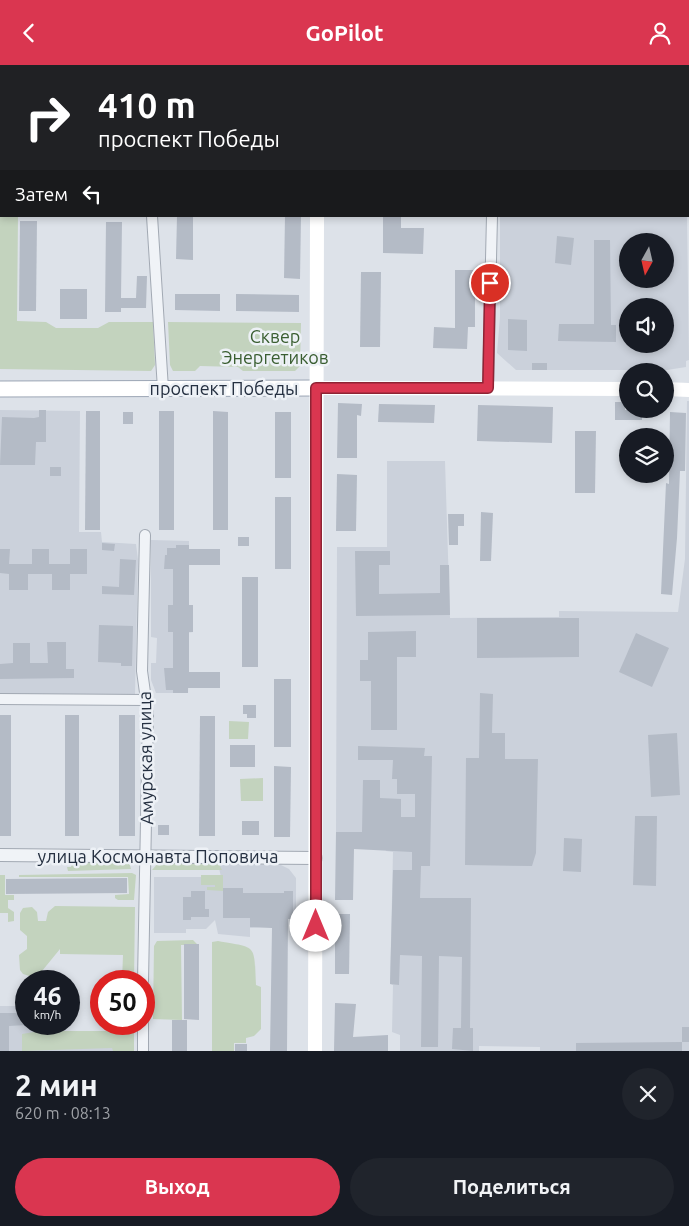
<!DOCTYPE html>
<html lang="ru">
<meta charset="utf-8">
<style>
:root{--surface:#171b24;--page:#20242c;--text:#f1f3f6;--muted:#9ea1a6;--accent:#da3650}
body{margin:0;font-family:Ubuntu,sans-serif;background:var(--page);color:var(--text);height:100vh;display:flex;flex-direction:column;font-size:19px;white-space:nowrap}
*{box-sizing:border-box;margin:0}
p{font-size:16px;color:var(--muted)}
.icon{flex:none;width:28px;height:28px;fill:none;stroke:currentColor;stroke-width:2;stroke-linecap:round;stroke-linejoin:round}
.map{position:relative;height:986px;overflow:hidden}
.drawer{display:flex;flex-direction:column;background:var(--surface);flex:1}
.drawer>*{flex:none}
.top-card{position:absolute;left:0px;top:0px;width:690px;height:152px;box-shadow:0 2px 8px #0003;background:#202124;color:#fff;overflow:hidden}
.needle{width:32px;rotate:188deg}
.buttons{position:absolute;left:619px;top:168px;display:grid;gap:10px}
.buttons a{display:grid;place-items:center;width:55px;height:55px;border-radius:50%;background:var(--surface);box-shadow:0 2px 8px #0003;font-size:25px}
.speed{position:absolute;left:15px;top:905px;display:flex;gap:10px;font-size:25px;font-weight:700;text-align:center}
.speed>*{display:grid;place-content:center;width:65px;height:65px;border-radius:50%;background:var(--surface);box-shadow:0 2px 8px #0003;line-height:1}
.speed small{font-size:12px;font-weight:400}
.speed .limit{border:8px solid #d22;background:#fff;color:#111}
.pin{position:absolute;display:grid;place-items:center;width:42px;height:42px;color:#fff;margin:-21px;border:2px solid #fff;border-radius:50%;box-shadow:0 1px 5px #0007}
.me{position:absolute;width:55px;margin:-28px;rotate:0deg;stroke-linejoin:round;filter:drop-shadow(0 0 4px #0008)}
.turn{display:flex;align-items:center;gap:18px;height:105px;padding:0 15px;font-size:22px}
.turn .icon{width:65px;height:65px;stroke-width:2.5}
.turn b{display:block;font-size:35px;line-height:42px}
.then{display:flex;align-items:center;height:48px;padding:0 15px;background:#0003;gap:10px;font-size:19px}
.round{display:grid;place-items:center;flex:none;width:52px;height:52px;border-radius:26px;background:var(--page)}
.headline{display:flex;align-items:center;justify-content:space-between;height:85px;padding:0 15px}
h1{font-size:30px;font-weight:700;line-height:38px}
.button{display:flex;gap:10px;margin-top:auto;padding:10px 15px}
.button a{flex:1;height:58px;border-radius:30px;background:var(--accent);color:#fff;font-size:20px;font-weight:700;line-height:58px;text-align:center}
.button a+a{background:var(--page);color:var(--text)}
header{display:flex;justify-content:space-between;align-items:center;height:65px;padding:0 15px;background:var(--accent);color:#fff;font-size:22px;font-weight:700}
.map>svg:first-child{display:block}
.built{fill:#cbd1db;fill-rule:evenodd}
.green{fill:#c3d3be}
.building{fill:#b4bbc6}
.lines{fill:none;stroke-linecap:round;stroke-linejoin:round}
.minor-casing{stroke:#a2a9b3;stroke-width:12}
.tertiary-casing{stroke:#a2a9b3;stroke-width:14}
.primary-casing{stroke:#9ca6b5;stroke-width:17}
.minor{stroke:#f0f3f7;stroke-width:10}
.tertiary{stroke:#f0f3f7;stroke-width:12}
.secondary{stroke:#fff;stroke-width:14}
.primary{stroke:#fff;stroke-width:15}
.route-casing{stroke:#8e2334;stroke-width:12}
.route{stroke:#da3650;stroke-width:9}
.labels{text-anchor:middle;stroke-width:5;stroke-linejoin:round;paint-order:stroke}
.park-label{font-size:18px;fill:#3a5e31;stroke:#edf1f6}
.street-label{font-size:18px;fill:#253041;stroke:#edf1f6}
</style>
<header><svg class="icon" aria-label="back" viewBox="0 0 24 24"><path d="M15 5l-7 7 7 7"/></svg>GoPilot<svg class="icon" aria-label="person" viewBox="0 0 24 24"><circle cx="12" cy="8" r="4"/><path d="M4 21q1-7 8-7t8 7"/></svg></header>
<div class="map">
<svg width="689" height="986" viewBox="0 0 689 986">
<rect width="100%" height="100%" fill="#dde2e9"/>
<g class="built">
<path d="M505,0H689V73V1Z"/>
<path d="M500,151H687L689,295L686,296V302L667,305H516L497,288L500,252ZM628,176H665V214H628ZM628,241H665V279H628Z"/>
<path d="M687,336H689V986H540V982L479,981V986H400V970L392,967L393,920L390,919L393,787L386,786V767H336L337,482H387V396H445L450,553L559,552V546L678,547L685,494Z"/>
<path d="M0,345L80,346L79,467H101L102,477L136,479L138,495L135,629H0Z"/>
<path d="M151,475L189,476V540L193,567L173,570V603L189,604L188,628H156L151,615V598H156L157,573L151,572Z"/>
<path d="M218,799L281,800L289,804L296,813V854H272L260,858V862L250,863V872L218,869L215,855L206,864H186V868H154V812H221Z"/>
<path d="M0,941H26V959H41V970L130,986H0Z"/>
</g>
<g class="green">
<path d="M0,18L1,151H18L17,256L46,257L56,263H98L109,257H153L155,300L151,306L0,304Z"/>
<path d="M168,257L301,258L300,301L295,306H243L238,302L200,301L195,306H173L170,300Z"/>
<path d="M229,656L249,657L248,674H229Z"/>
<path d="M263,713V736H241L240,714Z"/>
<path d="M72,797H129L131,804L68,806L67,802H71Z"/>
<path d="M159,797L161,800L166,797H218L222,805H152Z"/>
<path d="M132,808L136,810L134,835H118L115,833V830L129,829L128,812H19V810Z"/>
<path d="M0,810H5V830H14V835H8V843L14,847V856L8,857V848H0Z"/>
<path d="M201,810H223V826L207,825V822H215V820H201Z"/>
<path d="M55,841L135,842L134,916H122L123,890L60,889V884L42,906V916H36V913L23,909L20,905L19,890L27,884V871L20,865V848L23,843L32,842L37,847L38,856H46L48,847Z"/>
<path d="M193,875L198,880H181L182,955L153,954L154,881L157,876Z"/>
<path d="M218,876C258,883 254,879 256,920L261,922V964L254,971L246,973V978H234V986H212V877Z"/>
<path d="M123,959H134V986H113L112,983L22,986V969L40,966H122Z"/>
</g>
<g class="building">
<path d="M177,151H193V195L176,194Z"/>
<path d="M285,151H301L300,214L284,213Z"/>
<path d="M383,151H401V163H424L423,189L383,188Z"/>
<path d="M20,156H37L36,246H19Z"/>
<path d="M106,157H122L121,233H136L137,211H147L146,243H121V247H105Z"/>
<path d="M557,171L574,173L571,200L555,198Z"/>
<path d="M594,175H610L611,260H616V277L558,276L559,259H594Z"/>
<path d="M455,205H475V262H468L467,284L433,283L434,262L455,263Z"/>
<path d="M361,207H381L380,282H360Z"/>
<rect x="60" y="224" width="27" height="30"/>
<path d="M175,229H220V246L175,245Z"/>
<path d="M236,229L299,230V247L236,246Z"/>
<path d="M508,254L527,255V286L508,285Z"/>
<rect x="532" y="298" width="15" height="7"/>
<path d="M615,337H625V345H642V355H615Z"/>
<path d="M338,338L362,339L361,351L357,350V393H337Z"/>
<path d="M379,339L435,340L434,358L378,357Z"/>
<path d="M478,340L553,342L552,378L477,376Z"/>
<path d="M39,345H46V377H36L35,400H0L2,352L34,353L39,352Z"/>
<path d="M86,346H100V465H85Z"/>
<rect x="159" y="346" width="15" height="119"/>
<path d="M213,346L228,347V465H213Z"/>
<rect x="123" y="347" width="10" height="12"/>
<rect x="275" y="347" width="16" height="66"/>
<path d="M670,347L686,348L685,406H680L677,473L672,530L661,529L666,418L669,419Z"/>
<path d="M575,366H596L595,428H575Z"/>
<rect x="50" y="402" width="11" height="9"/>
<path d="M337,409L357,410L356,466H336Z"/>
<rect x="275" y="432" width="16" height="72"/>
<path d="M481,447L493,448L491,496H480Z"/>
<path d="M448,449H464V461H458V480H449Z"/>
<rect x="238" y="472" width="11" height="9"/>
<path d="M102,478L115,479L114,486L102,485Z"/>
<path d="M176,480H189V484H220V500H189V540H193V567H189V607H220V623H188V628H173V625H166L164,603H173V567H168V540H173V504H164L165,490H167V483H176Z"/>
<path d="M0,484H10L9,499H32V484H49V499H70V484H87V509H70V525H52V509H28V525H9V509L0,508Z"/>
<path d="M355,486H390V500H379V529L440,528V500H449L450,550L356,551Z"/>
<path d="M120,494L136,495L134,530L102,529V521L119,522Z"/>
<rect x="242" y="512" width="16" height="90"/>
<path d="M477,553H579V592L477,593Z"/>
<path d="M99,560L133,561L132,601H121V598L98,597Z"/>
<path d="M416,566V592H397V665H371V616H360V595H368V567Z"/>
<path d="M636,568L669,583L652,622L619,607Z"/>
<path d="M47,577H66V604H74V613L0,614V599L13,598V578H30V598H48Z"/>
<rect x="274" y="614" width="17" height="68"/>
<path d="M480,628L493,629L492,668H505V694H538L536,788L532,801L465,800L466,693H479Z"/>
<path d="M243,640H256V653H247V649H243Z"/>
<rect x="0" y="650" width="11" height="121"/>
<rect x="65" y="650" width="14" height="121"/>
<rect x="119" y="650" width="16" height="121"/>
<path d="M200,651H215V771H199Z"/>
<path d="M677,668L680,730L651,732L648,670Z"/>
<rect x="230" y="680" width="25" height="22"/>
<path d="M358,681L425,683L424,691H432L430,801H421L420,833H471L470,963H473V986L452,984L453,963H461L462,892L439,891L438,982H421L422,891L400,890L399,920L390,919L393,805H412V787L354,784L353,835H335L336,767H362L363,715H380V733L401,734V752H415V729H397V714H392L393,695H358Z"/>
<path d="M274,701L291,702L290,772H274Z"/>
<path d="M635,751H657L656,821L633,820Z"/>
<rect x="242" y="756" width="17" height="14"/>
<rect x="158" y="760" width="11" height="10"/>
<path d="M564,773L582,774L581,807L563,806Z"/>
<path d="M127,813V828L6,829V814Z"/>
<path d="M223,823H243V828H284V826H293V854H288L287,986H270L272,863L250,862V853H223Z"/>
<path d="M191,826H205V844H209V852H191V855H183V832H191Z"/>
<path d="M335,849H350L349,909H335Z"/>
<path d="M184,879H199V955L184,954Z"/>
<path d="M335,938L356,939L353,972L388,970V986H334Z"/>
<path d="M0,948H26V960L9,961V986H0Z"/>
<rect x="172" y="955" width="15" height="31"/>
<rect x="682" y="962" width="7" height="15"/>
<path d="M682,977V986H576V978Z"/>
<rect x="235" y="979" width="12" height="7"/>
</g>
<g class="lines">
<defs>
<g id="minor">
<path d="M150,0V1"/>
<path d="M492,1V0"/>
<path d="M152,151L163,324"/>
<path d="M488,323L492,151"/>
<path d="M0,634L146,635"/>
<path d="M143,916L148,649L142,606L145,470"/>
<path d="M143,986V959"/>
</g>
<path id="tertiary" d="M0,790L316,793"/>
<path id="primary" d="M0,324L316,323"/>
</defs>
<use href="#minor" class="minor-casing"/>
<use href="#tertiary" class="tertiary-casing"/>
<use href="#primary" class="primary-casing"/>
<use href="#minor" class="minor"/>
<use href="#tertiary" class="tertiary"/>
<g class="secondary">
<path d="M319,1V0"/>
<path d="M316,323L628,324"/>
<path d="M665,324L689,325"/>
<path d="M315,986L317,151"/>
</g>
<use href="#primary" class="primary"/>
</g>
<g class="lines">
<defs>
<path id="route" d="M316,861V323H488L490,218"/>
</defs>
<use href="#route" class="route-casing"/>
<use href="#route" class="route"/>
</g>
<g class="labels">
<g class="park-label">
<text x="275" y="278">Сквер<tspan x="275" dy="21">Энергетиков</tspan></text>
</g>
<g class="street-label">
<text x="224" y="330">проспект Победы</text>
<text transform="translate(146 693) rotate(-91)" y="6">Амурская улица</text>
<text x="158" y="798">улица Космонавта Поповича</text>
</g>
</g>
</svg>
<div class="buttons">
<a><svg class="needle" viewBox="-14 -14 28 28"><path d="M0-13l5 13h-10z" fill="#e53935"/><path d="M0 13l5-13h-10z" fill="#9ea1a6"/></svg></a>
<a><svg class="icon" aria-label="sound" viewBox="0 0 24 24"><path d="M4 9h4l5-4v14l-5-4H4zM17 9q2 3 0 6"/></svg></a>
<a><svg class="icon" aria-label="search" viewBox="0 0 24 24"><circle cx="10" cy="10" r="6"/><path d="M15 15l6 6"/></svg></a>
<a><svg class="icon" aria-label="layers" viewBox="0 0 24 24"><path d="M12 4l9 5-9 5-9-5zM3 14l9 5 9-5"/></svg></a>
</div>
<div class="speed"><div>46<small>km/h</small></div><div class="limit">50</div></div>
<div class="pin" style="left:490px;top:218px;background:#d93025"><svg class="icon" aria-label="arrive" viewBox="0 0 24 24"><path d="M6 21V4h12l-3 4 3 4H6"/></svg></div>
<svg class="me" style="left:316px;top:861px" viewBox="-20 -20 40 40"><circle r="19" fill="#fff"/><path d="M0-13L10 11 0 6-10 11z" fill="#da3650"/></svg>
<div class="top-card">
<div class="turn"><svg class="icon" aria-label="right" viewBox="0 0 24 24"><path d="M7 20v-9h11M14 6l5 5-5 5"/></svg><div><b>410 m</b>проспект Победы</div></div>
<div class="then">Затем<svg class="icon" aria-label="left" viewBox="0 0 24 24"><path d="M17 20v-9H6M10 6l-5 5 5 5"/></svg></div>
</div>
</div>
<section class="drawer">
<div class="headline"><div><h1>2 мин</h1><p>620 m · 08:13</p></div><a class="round"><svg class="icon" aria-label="close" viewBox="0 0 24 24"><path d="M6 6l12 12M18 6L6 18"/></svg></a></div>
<div class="button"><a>Выход</a><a>Поделиться</a></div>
</section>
